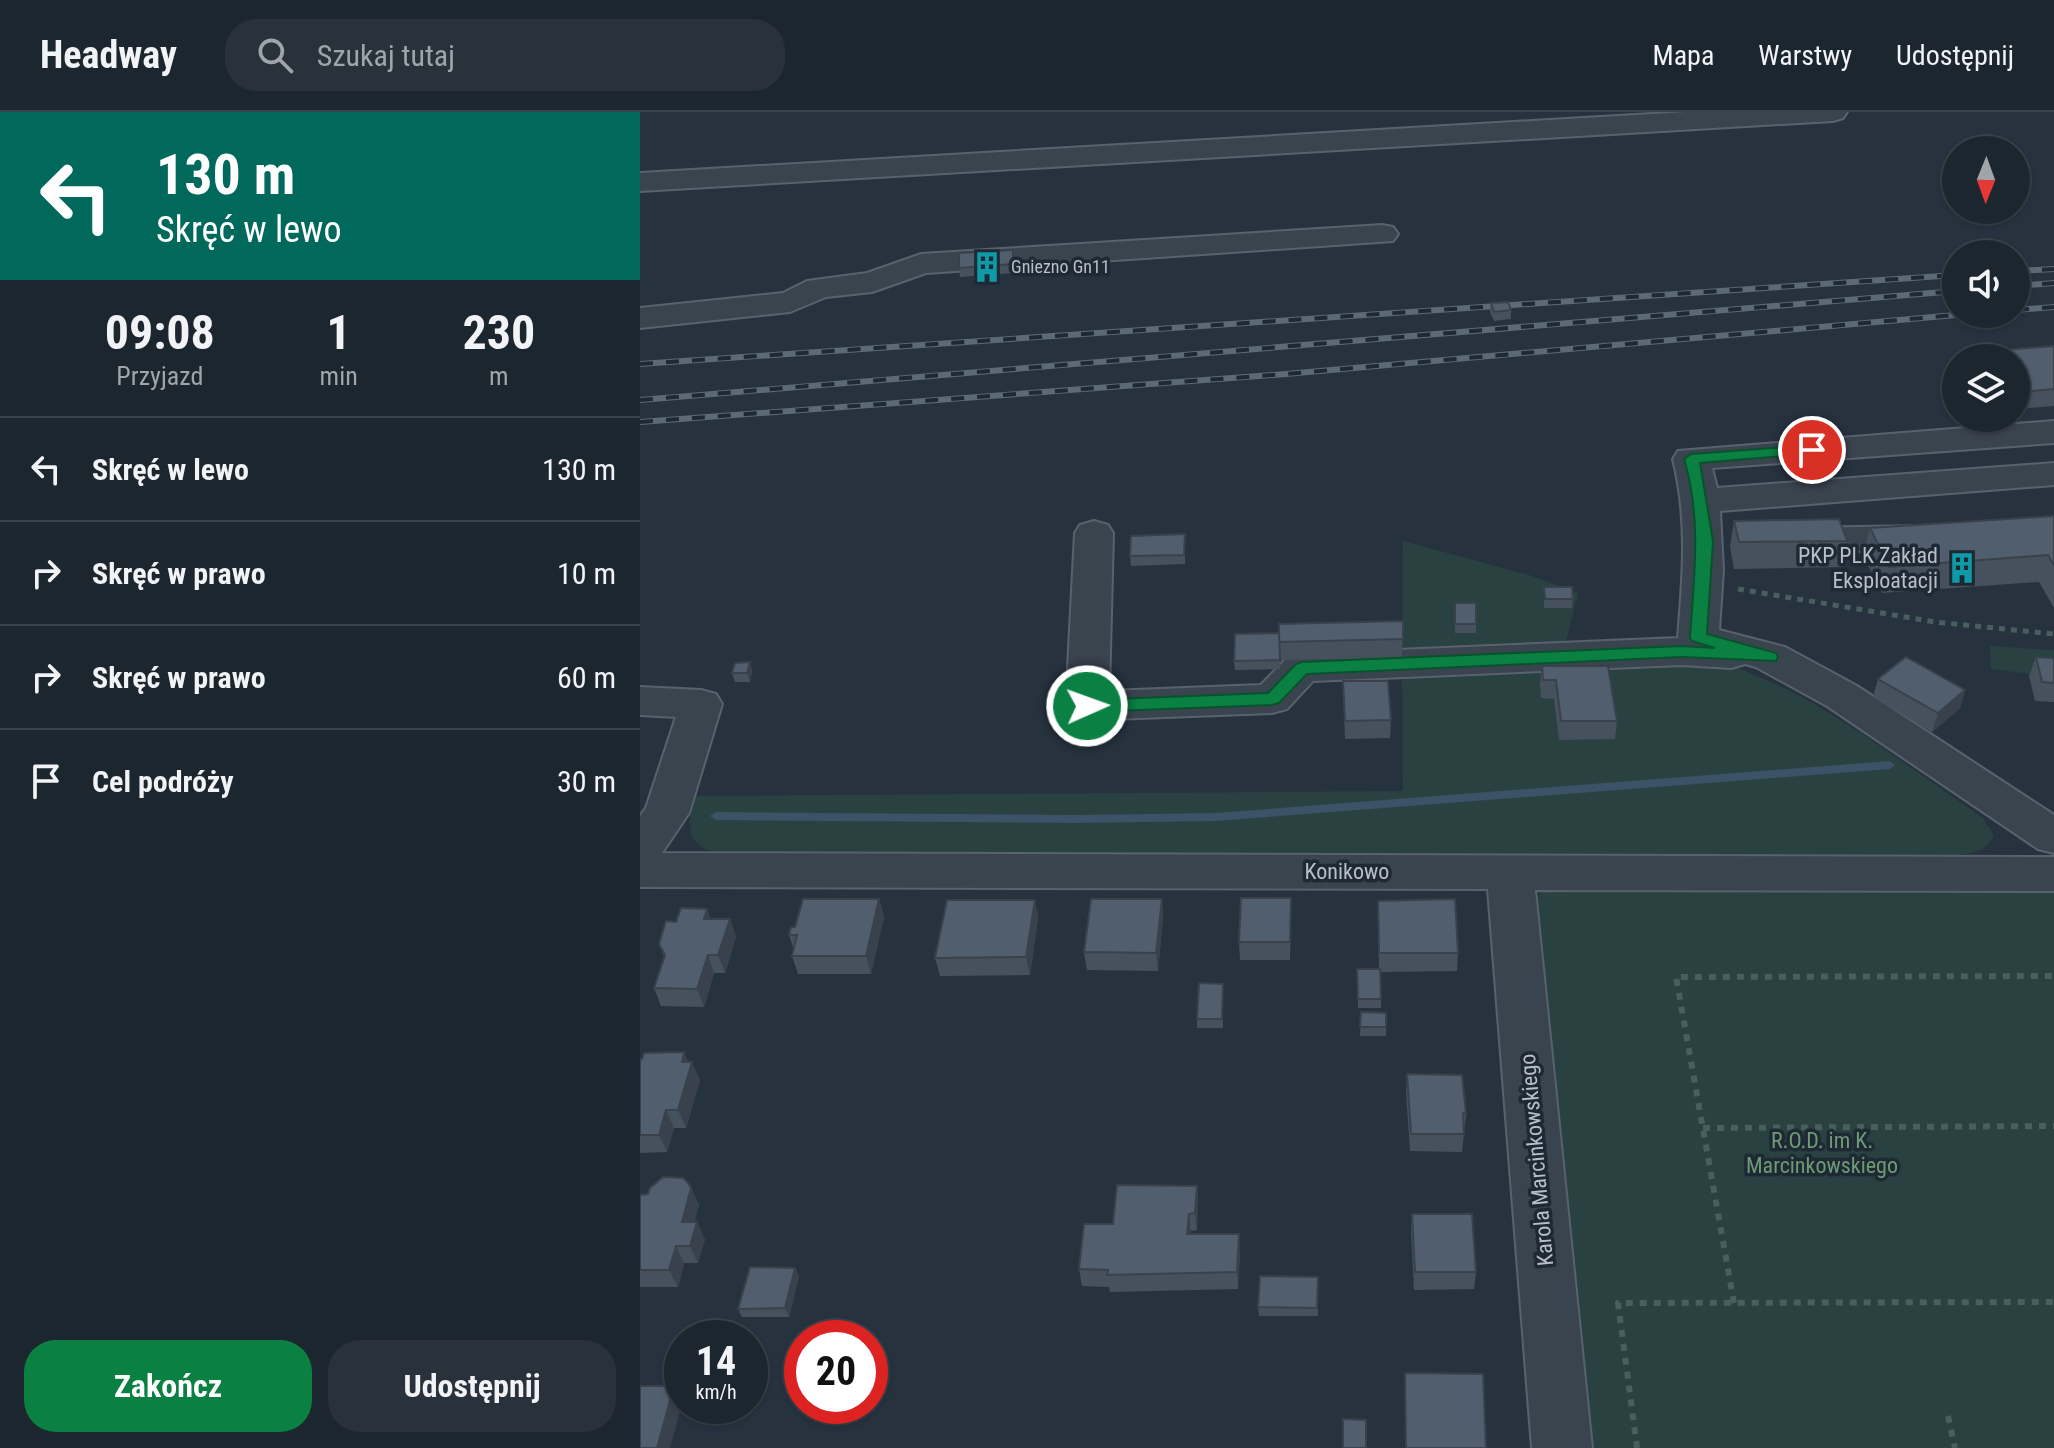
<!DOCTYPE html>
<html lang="pl">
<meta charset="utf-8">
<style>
:root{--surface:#1c262f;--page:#29323b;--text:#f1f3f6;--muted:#a0a5aa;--line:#3a434b;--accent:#0b8043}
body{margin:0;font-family:"Roboto Condensed",sans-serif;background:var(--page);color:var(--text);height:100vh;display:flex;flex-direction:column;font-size:30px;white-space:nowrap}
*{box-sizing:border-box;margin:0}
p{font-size:26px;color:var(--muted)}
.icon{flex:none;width:44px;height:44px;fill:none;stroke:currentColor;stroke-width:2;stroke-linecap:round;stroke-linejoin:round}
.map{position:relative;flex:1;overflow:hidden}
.sheet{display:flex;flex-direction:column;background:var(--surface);width:640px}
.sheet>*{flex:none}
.guide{background:#00695c;color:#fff;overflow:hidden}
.needle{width:52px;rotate:181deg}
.tools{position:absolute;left:1302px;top:24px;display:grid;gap:16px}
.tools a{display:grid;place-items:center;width:88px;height:88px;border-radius:50%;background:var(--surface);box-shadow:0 2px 6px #0004,0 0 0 2px var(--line);font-size:40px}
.speed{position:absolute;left:24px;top:1208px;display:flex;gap:16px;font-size:40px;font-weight:700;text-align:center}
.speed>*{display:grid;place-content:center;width:104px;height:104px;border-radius:50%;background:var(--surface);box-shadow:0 2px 6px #0004,0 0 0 2px var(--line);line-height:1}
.speed small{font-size:20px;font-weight:400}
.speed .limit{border:12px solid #d22;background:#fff;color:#111}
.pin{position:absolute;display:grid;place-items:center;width:68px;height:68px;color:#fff;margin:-34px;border:4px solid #fff;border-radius:50%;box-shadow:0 2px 8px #0007}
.me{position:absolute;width:88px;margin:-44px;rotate:88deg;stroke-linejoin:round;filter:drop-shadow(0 0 6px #0008)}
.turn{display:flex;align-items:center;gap:28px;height:168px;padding:0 24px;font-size:36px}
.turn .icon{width:104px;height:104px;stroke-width:2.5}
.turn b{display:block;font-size:56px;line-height:68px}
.eta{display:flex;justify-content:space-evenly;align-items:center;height:136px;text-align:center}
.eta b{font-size:48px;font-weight:700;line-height:56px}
.cta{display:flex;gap:16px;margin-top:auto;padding:16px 24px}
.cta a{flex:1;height:92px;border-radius:32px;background:var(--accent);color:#fff;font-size:32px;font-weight:700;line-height:92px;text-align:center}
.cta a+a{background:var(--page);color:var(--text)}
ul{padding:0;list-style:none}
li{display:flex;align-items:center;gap:24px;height:104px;padding:0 24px;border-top:2px solid var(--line)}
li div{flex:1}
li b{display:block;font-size:30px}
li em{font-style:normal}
header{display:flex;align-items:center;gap:48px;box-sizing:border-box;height:112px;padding:0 40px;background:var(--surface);border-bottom:2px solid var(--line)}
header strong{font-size:38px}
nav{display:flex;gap:44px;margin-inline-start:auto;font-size:28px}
.search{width:560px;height:72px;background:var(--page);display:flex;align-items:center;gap:20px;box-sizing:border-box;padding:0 28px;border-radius:32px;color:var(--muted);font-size:30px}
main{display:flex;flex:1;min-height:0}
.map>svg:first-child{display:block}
.green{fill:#294141}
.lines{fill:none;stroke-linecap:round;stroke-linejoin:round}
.stream{fill:#3c5267;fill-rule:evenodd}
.minor-casing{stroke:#58626d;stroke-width:4}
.path-far1{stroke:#485e5f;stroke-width:5;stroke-dasharray:6 6;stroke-linecap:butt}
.path{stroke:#485e5f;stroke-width:6;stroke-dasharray:7 7;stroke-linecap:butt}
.minor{fill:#3a444f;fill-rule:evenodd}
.rail-casing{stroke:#5c6976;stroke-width:6}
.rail{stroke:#1f2934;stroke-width:4;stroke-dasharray:13;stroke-linecap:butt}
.wall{fill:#46515e}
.shaded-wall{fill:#39424c}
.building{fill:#515e6d;stroke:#39424c;stroke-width:2}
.route{fill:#0b8043;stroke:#07532c;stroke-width:2}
.labels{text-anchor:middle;stroke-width:7;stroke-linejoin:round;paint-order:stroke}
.far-poi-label{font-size:18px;fill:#b6bfca;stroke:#1f2934;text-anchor:start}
.poi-label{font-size:22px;fill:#b6bfca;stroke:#1f2934;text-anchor:end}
.street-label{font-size:22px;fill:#b6bfca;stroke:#1f2934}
.park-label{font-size:22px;fill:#6e9a75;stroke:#1f2934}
</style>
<header>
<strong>Headway</strong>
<div class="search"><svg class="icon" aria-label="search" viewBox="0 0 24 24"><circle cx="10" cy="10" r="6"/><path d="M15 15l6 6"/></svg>Szukaj tutaj</div>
<nav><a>Mapa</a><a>Warstwy</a><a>Udostępnij</a></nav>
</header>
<main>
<section class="sheet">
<div class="guide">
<div class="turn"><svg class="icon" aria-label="left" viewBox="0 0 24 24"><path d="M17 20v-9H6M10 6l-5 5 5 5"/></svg><div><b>130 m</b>Skręć w lewo</div></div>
</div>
<div class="eta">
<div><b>09:08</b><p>Przyjazd</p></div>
<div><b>1</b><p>min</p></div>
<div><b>230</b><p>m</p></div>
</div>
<ul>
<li><svg class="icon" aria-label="left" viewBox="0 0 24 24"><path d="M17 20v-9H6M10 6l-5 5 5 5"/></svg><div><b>Skręć w lewo</b></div><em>130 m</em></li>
<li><svg class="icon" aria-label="right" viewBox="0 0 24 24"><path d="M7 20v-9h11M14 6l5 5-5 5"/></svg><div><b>Skręć w prawo</b></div><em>10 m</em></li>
<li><svg class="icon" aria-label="right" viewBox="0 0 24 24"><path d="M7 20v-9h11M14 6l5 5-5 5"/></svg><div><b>Skręć w prawo</b></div><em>60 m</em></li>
<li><svg class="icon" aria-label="arrive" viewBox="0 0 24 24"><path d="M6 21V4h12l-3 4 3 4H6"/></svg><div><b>Cel podróży</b></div><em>30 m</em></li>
</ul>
<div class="cta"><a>Zakończ</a><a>Udostępnij</a></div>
</section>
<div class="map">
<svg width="1414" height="1336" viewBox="0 0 1414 1336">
<rect width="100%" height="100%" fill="#26333f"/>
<g class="green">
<path d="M763,429L889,463L938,481L924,537L762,546Z"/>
<path d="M1350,534L1414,538V565L1351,557Z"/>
<path d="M1076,549C1174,578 1259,649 1343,706L1354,723C1345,742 1329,741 1310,744L94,747C51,735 45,730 53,684L763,679L762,558Z"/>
<path d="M1414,771V1336H939L892,793L901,780L918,775Z"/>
</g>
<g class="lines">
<path class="stream" d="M1250,649L1255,653L1250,657L576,709L436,711L76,708L70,704L76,700L436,703L576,701Z"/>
<defs>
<g id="minor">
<path d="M1046,0H1207L1203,6L1193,9L0,79V61Z"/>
<path d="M742,113L753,115L758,122L753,129L286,161L232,180L186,185L150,200L0,216V196L143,181L167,169L227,161L281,142Z"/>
<path d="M1414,309V331L1072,356L1077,376L1414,351V373L1080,399L1083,458L1079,518L1145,535L1217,574L1414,703V741L1398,737L1187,594L1116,555L1105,552L1091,556L1041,553L673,569L647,597L632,601L447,608L432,604L426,594L435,421L440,413L454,409L468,413L473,421L469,579L621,573L647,546L662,542L1038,526C1043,465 1048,407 1033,347L1038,339Z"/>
<path d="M1288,414L1302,418L1307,426L1302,434L1288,438L1148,440L1134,436L1129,428L1134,420L1148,416Z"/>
<path d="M0,575L61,578L76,582L82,592L49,701L22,741L1414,745V779L895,778L952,1336H892L848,777L0,775V704L6,696L36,605L0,603Z"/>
</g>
</defs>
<use href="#minor" class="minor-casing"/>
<path class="path-far1" d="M1098,477L1295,510L1414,522"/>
<g class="path">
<path d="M1063,1016L1414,1014"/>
<path d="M1094,1191L1036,865L1414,864"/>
<path d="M1308,1304L1315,1336"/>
<path d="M997,1336L978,1191L1414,1190"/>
</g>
<use href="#minor" class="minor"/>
<defs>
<g id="rail">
<path d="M1376,159L1414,157"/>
<path d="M1376,174L1414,171"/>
<path d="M1376,198L1414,195"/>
<path d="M0,252L1316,163"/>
<path d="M0,288L1316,179"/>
<path d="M0,310L646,262L1327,202"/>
</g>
</defs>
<use href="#rail" class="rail-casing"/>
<use href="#rail" class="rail"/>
</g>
<g class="wall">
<path d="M373,138L374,161L320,165L319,156Z"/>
<path d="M851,191L871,198V207L854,209L850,200Z"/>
<path d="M1414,234V294L1387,296L1376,280V246H1362L1364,238Z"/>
<path d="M1414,404V496L1399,470L1242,481L1223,443L1230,416Z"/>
<path d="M1094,409L1207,429L1201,455L1094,457L1090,435Z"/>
<path d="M545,422V452L491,454L490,444Z"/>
<path d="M904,475L933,487L932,496H904Z"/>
<path d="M815,491L836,512V521H815Z"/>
<path d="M763,509L762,546L640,548V540V557L595,558L594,549L639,521Z"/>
<path d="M1396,545L1414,546V590L1395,589L1389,564Z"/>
<path d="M110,550L112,559L110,570H95L92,561Z"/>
<path d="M902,554L977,609L975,627L919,628L914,587L901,586L900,572Z"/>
<path d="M1238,567L1325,578L1320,596L1292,620L1233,585Z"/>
<path d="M703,569L751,608L750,626L705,627Z"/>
<path d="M239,787L244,805L231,862H158L152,844L154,838L149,823Z"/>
<path d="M522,787L523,806L518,859L447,858L444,840Z"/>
<path d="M395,788L398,806L390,863L300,864L295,846Z"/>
<path d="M738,789L818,841L817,859L741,860V896H718L717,857H739Z"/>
<path d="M651,805L650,848H600L599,830Z"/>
<path d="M71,807H90L96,825L85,861H74L64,895L21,894L14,876L24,845L19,832L36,810Z"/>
<path d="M583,872V916H557V907Z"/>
<path d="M721,900L746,901V924H720Z"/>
<path d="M0,947L48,950L60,968L46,1016H34L27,1040L0,1041Z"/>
<path d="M767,962L826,1002L822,1040L770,1039L766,980Z"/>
<path d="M557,1074L558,1091L557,1118L551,1119V1122L600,1139L598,1177L470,1180L469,1175L442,1174L439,1157L473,1112Z"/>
<path d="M51,1076L59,1093L54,1110L65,1127L58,1151H44L38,1175H0V1083L8,1082Z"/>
<path d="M772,1102L836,1160L834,1177L774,1178L771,1120Z"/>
<path d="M155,1156L159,1164L149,1205H102L98,1197Z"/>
<path d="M678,1165V1204H619L618,1195Z"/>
<path d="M765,1261L846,1336H765Z"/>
</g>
<g class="shaded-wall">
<path d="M110,550L112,559L110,570L107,561Z"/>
<path d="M1325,578L1320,596L1292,620L1298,601Z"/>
<path d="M239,787L244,805L231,862L226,844Z"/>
<path d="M522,787L523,806L518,859L516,841Z"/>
<path d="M395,788L398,806L390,863L386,845Z"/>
<path d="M67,797L74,815L64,807Z"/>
<path d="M90,807L96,825L85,861L78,843Z"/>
<path d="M68,843L74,861L64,895L57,877Z"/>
<path d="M44,940L51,956L52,950L60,968L46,1016L38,998L42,950Z"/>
<path d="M26,998L34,1016L27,1040L19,1023Z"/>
<path d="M557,1074L558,1091L557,1118L555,1101Z"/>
<path d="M51,1076L59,1093L50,1128L42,1110Z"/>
<path d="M549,1102L551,1119L549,1140L547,1122Z"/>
<path d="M57,1110L65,1127L58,1151L50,1134Z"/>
<path d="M599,1122L600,1139L598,1177L597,1160Z"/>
<path d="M36,1134L44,1151L38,1175L29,1158Z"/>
<path d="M155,1156L159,1164L149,1205L145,1196Z"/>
<path d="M34,1274L42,1289V1292L30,1336H17Z"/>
</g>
<g class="building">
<path d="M373,138V152L319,156V141Z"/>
<path d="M868,190L871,198L854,200L851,191Z"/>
<path d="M1414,234V277L1392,279L1376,255V246H1370L1364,238Z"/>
<path d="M1414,404V454L1408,443L1249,455L1230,416Z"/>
<path d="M1199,407L1207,429L1099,430L1094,409Z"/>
<path d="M545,422L544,443L490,444L491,424Z"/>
<path d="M904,475H932L933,487H905Z"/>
<rect x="815" y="491" width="21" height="21"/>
<path d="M763,509V527L639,530V512Z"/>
<path d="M639,521L640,548L594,549L595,522Z"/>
<path d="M1266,545L1325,578L1298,601L1238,567Z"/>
<path d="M1396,545L1414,546V571L1402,570Z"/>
<path d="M110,550L107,561H92L95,551Z"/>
<path d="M902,554H968L977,609H921L916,568H903Z"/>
<path d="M703,569H748L751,608L705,609Z"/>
<path d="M601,786H651L650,830H599Z"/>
<path d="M163,787H239L226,844H152L157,823H149L151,815H155Z"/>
<path d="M451,787H522L516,841L444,840Z"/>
<path d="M815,787L818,841H739L738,789Z"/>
<path d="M307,788H395L386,845L295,846Z"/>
<path d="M41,796L67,797L64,807H90L78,843H68L57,877L14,876L25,843L19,832L26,809L36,810Z"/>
<path d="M717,857H740L741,887H718Z"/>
<path d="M559,871L583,872L582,907H557Z"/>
<path d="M721,900L746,901V915H720Z"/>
<path d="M44,940L42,950H52L38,998H26L19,1023H0V947H2L4,941Z"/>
<path d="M767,962L822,963L826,1002L823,1001L824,1022H771Z"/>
<path d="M23,1065L43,1066L48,1071L51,1076L42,1110H57L50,1134H36L29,1158H0V1083L8,1082L10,1076Z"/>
<path d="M477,1073L557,1074L555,1101L549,1102L547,1122H599L597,1160L467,1163L468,1158L439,1157L444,1112H473Z"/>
<path d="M772,1102H832L836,1160H775Z"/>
<path d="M110,1155L155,1156L145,1196L98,1197Z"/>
<path d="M620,1164L678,1165L677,1196L618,1195Z"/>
<path d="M765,1261L843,1262L846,1336H766Z"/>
<path d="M0,1274H34L17,1336H0Z"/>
<path d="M703,1307L726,1308V1336H703Z"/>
</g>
<path class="route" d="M1172,333L1177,335V341L1060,351L1073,429L1067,522L1136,541L1138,545L1136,549L1041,545L667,562L639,591L632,593L447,600L438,594L447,588L628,581L656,552L662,550L1041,534L1075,536L1052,529L1050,526C1054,465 1062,406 1044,347L1051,342Z"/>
<defs>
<symbol id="building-bare" viewBox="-9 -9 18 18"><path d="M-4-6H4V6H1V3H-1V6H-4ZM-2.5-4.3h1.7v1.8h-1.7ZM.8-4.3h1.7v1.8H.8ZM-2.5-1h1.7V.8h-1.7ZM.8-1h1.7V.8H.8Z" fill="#0f9aa8" stroke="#1f2934" stroke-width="2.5" paint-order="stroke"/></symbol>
</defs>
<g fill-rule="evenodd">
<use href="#building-bare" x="325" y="133" width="44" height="44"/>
<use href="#building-bare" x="1300" y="434" width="44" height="44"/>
</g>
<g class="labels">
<g class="far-poi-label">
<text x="371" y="161">Gniezno Gn11</text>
</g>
<g class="poi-label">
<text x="1298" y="451">PKP PLK Zakład<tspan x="1298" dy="25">Eksploatacji</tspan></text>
</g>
<g class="street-label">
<text x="707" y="767">Konikowo</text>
<text transform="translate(896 1048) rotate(-95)" y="8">Karola Marcinkowskiego</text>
</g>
<g class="park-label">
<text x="1182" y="1036">R.O.D. im K.<tspan x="1182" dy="25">Marcinkowskiego</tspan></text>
</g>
</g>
</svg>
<div class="tools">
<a><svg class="needle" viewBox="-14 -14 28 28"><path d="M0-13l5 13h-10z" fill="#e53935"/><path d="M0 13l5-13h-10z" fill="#a0a5aa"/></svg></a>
<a><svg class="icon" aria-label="sound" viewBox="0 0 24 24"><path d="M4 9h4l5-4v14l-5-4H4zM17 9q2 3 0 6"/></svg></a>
<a><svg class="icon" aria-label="layers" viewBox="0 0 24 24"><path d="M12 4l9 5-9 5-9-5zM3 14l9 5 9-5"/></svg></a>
</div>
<div class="speed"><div>14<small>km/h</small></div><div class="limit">20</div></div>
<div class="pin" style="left:1172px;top:338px;background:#d93025"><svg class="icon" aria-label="arrive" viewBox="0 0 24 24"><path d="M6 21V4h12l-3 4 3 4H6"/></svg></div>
<svg class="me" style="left:447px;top:594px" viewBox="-20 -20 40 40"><circle r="17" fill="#0b8043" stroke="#fff" stroke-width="3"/><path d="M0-11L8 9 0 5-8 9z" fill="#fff"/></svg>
</div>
</main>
